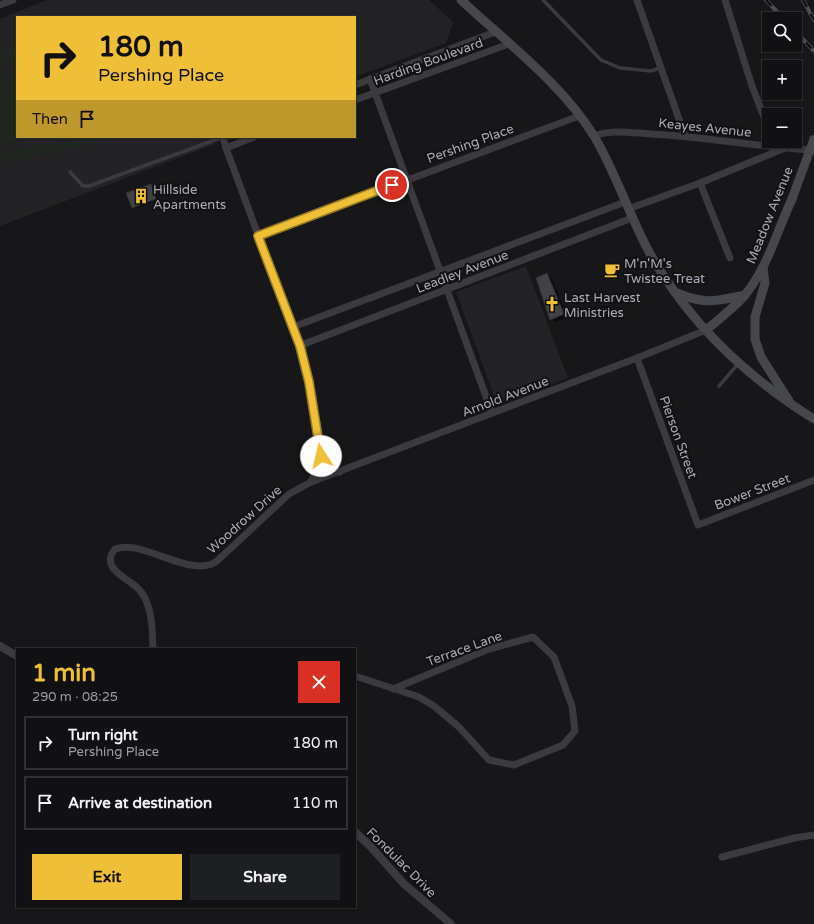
<!DOCTYPE html>
<meta charset="utf-8">
<style>
:root{--surface:#111113;--page:#1e1f21;--text:#f1f3f6;--muted:#9c9da0;--line:#303133;--accent:#efbf38}
body{margin:0;font-family:"Varela Round",sans-serif;background:var(--page);color:var(--text);height:100vh;display:flex;flex-direction:column;font-size:15px;white-space:nowrap}
*{box-sizing:border-box;margin:0}
p{font-size:13px;color:var(--muted)}
.icon{flex:none;width:22px;height:22px;fill:none;stroke:currentColor;stroke-width:2;stroke-linecap:round;stroke-linejoin:round}
.map{position:relative;flex:1;overflow:hidden}
.panel{position:absolute;left:16px;top:648px;width:340px;height:260px;display:flex;flex-direction:column;background:var(--surface);border-radius:0px;box-shadow:0 1px 3px #0004,0 0 0 1px var(--line)}
.panel>*{flex:none}
.hud{position:absolute;left:16px;top:16px;width:340px;height:122px;border-radius:0px;box-shadow:0 1px 3px #0004,0 0 0 1px var(--line);background:#efbf38;color:#111;overflow:hidden}
.buttons{position:absolute;left:762px;top:12px;display:grid;gap:8px}
.buttons a{display:grid;place-items:center;width:40px;height:40px;border-radius:0px;background:var(--surface);box-shadow:0 1px 3px #0004,0 0 0 1px var(--line);font-size:20px}
.pin{position:absolute;display:grid;place-items:center;width:34px;height:34px;color:#fff;margin:-17px;border:2px solid #fff;border-radius:50%;box-shadow:0 1px 4px #0007}
.me{position:absolute;width:44px;margin:-22px;rotate:350deg;stroke-linejoin:round;filter:drop-shadow(0 0 3px #0008)}
.turn{display:flex;align-items:center;gap:14px;height:84px;padding:0 16px;font-size:18px}
.turn .icon{width:52px;height:52px;stroke-width:2.5}
.turn b{display:block;font-size:28px;line-height:34px}
.then{display:flex;align-items:center;height:38px;padding:0 16px;background:#0003;gap:8px;font-size:15px}
.round{display:grid;place-items:center;flex:none;width:42px;height:42px;border-radius:0px;background:var(--page)}
.summary{display:flex;align-items:center;justify-content:space-between;height:68px;padding:0 16px}
h1{font-size:24px;font-weight:700;line-height:30px;color:var(--accent)}
.primary-button{display:flex;gap:8px;margin-top:auto;padding:8px 16px}
.primary-button a{flex:1;height:46px;border-radius:0px;background:var(--accent);color:#111;font-size:16px;font-weight:700;line-height:46px;text-align:center}
.primary-button a+a{background:var(--page);color:var(--text)}
ul{padding:0;list-style:none}
li{display:flex;align-items:center;gap:12px;height:54px;margin:0 8px 6px;padding:0 8px;border:2px solid var(--line);border-radius:0px}
li div{flex:1}
li b{display:block;font-size:15px}
li em{font-style:normal}
.map>svg:first-child{display:block}
.built{fill:#232326}
.green{fill:#1f2720}
.shadow{fill:#0007}
.building{fill:#414146;stroke:#313135}
.lines{fill:none;stroke-linecap:round;stroke-linejoin:round}
.service{stroke:#3a3a3f;stroke-width:3.5}
.minor{stroke:#3a3a3f;stroke-width:7}
.tertiary{stroke:#3a3a3f;stroke-width:8}
.secondary{stroke:#46474d;stroke-width:9}
.rail-casing{stroke:#4b4c52;stroke-width:4}
.rail{stroke:#121214;stroke-width:2.5;stroke-dasharray:8;stroke-linecap:butt}
.secondary-bridge{stroke:#46474d;stroke-width:9}
.route-casing{stroke:#9b7c24;stroke-width:10}
.route{stroke:#efbf38;stroke-width:7}
.labels{text-anchor:middle;stroke-width:4;stroke-linejoin:round;paint-order:stroke}
.street-label{font-size:13px;fill:#a9acb8;stroke:#121214}
.poi-label{font-size:13px;fill:#a9acb8;stroke:#121214;text-anchor:start}
</style>
<div class="map">
<svg width="814" height="924" viewBox="0 0 814 924">
<rect width="100%" height="100%" fill="#171719"/>
<g class="built">
<path d="M47,0H429L453,22L446,43L355,77V17H17V137H211L215,144L0,226V19Z"/>
<path d="M526,266L568,378L497,404L456,292Z"/>
</g>
<g class="green">
<path d="M17,45V57L0,67V55Z"/>
<path d="M17,73V137H23L0,146V80Z"/>
<path d="M87,137H104L94,143L0,163V154Z"/>
</g>
<g class="shadow">
<path d="M150,185L153,187L158,200L135,209L133,207Z"/>
<path d="M547,275L551,277L568,317L555,322L551,319Z"/>
</g>
<g class="building">
<path d="M151,184L156,199L132,208L126,193Z"/>
<path d="M547,273L564,314L550,320L536,278Z"/>
</g>
<g class="lines">
<g class="service">
<path d="M543,0L601,60L620,68L651,71L660,68"/>
<path d="M70,172L83,186H89L223,137"/>
<path d="M719,386L738,364"/>
</g>
<g class="minor">
<path d="M637,0L685,136"/>
<path d="M725,0L752,86L769,130"/>
<path d="M0,5L13,0"/>
<path d="M370,79L492,413"/>
<path d="M355,85L495,32"/>
<path d="M355,100L509,44"/>
<path d="M594,136C612,129 632,133 651,134C706,137 759,147 814,150"/>
<path d="M223,137L226,148L299,346L309,382L321,456L311,482"/>
<path d="M226,148L254,137"/>
<path d="M700,183L730,258"/>
<path d="M628,209L700,183L785,148"/>
<path d="M258,236L579,116"/>
<path d="M293,327L625,202"/>
<path d="M299,346L632,218"/>
<path d="M637,358L698,525L814,480"/>
<path d="M321,456L340,472"/>
<path d="M153,649C152,633 153,616 146,600C143,593 136,586 130,582C119,574 102,565 115,549C141,538 192,580 217,561L289,494L311,482L637,358L706,330"/>
<path d="M355,676L419,697L434,706L459,727L489,760L514,765L563,745L575,731L572,706L554,657L533,637L489,649L393,689"/>
<path d="M722,857L794,838L814,835"/>
</g>
<g class="tertiary">
<path d="M0,646L17,656"/>
<path d="M355,832L371,847L404,884L451,924"/>
</g>
<g class="secondary">
<path d="M461,0C505,41 563,85 594,136C615,171 628,212 647,248C686,320 745,376 814,419"/>
<path d="M763,267L765,283L755,317V339L761,357L789,401"/>
<path d="M677,293C705,305 716,301 745,295"/>
<path d="M706,330C719,319 734,308 745,295C768,267 777,231 792,199"/>
</g>
<defs>
<g id="rail">
<path d="M766,0L784,19"/>
<path d="M803,0L814,20"/>
<path d="M795,31L814,51"/>
</g>
</defs>
<use href="#rail" class="rail-casing"/>
<use href="#rail" class="rail"/>
<path class="secondary-bridge" d="M792,199L814,139"/>
</g>
<g class="lines">
<defs>
<path id="route" d="M321,456L309,382L300,346L258,236L392,185"/>
</defs>
<use href="#route" class="route-casing"/>
<use href="#route" class="route"/>
</g>
<defs>
<symbol id="building-bare" viewBox="-9 -9 18 18"><path d="M-4-6H4V6H1V3H-1V6H-4ZM-2.5-4.3h1.7v1.8h-1.7ZM.8-4.3h1.7v1.8H.8ZM-2.5-1h1.7V.8h-1.7ZM.8-1h1.7V.8H.8Z" fill="#efbf38" stroke="#121214" stroke-width="2.5" paint-order="stroke"/></symbol>
<symbol id="cafe-bare" viewBox="-9 -9 18 18"><path d="M-5.5-4.5H6V0H3Q3 3.5 0 3.5H-2.5Q-5.5 3.5-5.5 0ZM3-3.2v2h1.7v-2ZM-6 4.5H4V6H-6Z" fill="#efbf38" stroke="#121214" stroke-width="2.5" paint-order="stroke"/></symbol>
<symbol id="church-bare" viewBox="-9 -9 18 18"><path d="M-1.2-6h2.4v3.5h3.3v2.4h-3.3V6h-2.4V-.1h-3.3v-2.4h3.3Z" fill="#efbf38" stroke="#121214" stroke-width="2.5" paint-order="stroke"/></symbol>
</defs>
<g fill-rule="evenodd">
<use href="#building-bare" x="130" y="185" width="22" height="22"/>
<use href="#cafe-bare" x="601" y="259" width="22" height="22"/>
<use href="#church-bare" x="541" y="293" width="22" height="22"/>
</g>
<g class="labels">
<g class="street-label">
<text transform="translate(428 61) rotate(-20)" y="5">Harding Boulevard</text>
<text transform="translate(705 127) rotate(6)" y="5">Keayes Avenue</text>
<text transform="translate(470 143) rotate(-20)" y="5">Pershing Place</text>
<text transform="translate(769 215) rotate(-68)" y="5">Meadow Avenue</text>
<text transform="translate(462 271) rotate(-21)" y="5">Leadley Avenue</text>
<text transform="translate(505 396) rotate(-21)" y="5">Arnold Avenue</text>
<text transform="translate(679 437) rotate(70)" y="5">Pierson Street</text>
<text transform="translate(752 491) rotate(-21)" y="5">Bower Street</text>
<text transform="translate(244 519) rotate(-42)" y="5">Woodrow Drive</text>
<text transform="translate(464 648) rotate(-20)" y="5">Terrace Lane</text>
<text transform="translate(402 862) rotate(45)" y="5">Fondulac Drive</text>
</g>
<g class="poi-label">
<text x="153" y="194">Hillside<tspan x="153" dy="15">Apartments</tspan></text>
<text x="624" y="268">M'n'M's<tspan x="624" dy="15">Twistee Treat</tspan></text>
<text x="564" y="302">Last Harvest<tspan x="564" dy="15">Ministries</tspan></text>
</g>
</g>
</svg>
<div class="buttons">
<a><svg class="icon" aria-label="search" viewBox="0 0 24 24"><circle cx="10" cy="10" r="6"/><path d="M15 15l6 6"/></svg></a>
<a>+</a>
<a>−</a>
</div>
<div class="pin" style="left:392px;top:185px;background:#d93025"><svg class="icon" aria-label="arrive" viewBox="0 0 24 24"><path d="M6 21V4h12l-3 4 3 4H6"/></svg></div>
<svg class="me" style="left:321px;top:456px" viewBox="-20 -20 40 40"><circle r="19" fill="#fff"/><path d="M0-13L10 11 0 6-10 11z" fill="#efbf38"/></svg>
<div class="hud">
<div class="turn"><svg class="icon" aria-label="right" viewBox="0 0 24 24"><path d="M7 20v-9h11M14 6l5 5-5 5"/></svg><div><b>180 m</b>Pershing Place</div></div>
<div class="then">Then<svg class="icon" aria-label="arrive" viewBox="0 0 24 24"><path d="M6 21V4h12l-3 4 3 4H6"/></svg></div>
</div>
<section class="panel">
<div class="summary"><div><h1>1 min</h1><p>290 m · 08:25</p></div><a class="round" style="background:#d93025;color:#fff"><svg class="icon" aria-label="close" viewBox="0 0 24 24"><path d="M6 6l12 12M18 6L6 18"/></svg></a></div>
<ul>
<li><svg class="icon" aria-label="right" viewBox="0 0 24 24"><path d="M7 20v-9h11M14 6l5 5-5 5"/></svg><div><b>Turn right</b><p>Pershing Place</p></div><em>180 m</em></li>
<li><svg class="icon" aria-label="arrive" viewBox="0 0 24 24"><path d="M6 21V4h12l-3 4 3 4H6"/></svg><div><b>Arrive at destination</b></div><em>110 m</em></li>
</ul>
<div class="primary-button"><a>Exit</a><a>Share</a></div>
</section>
</div>
